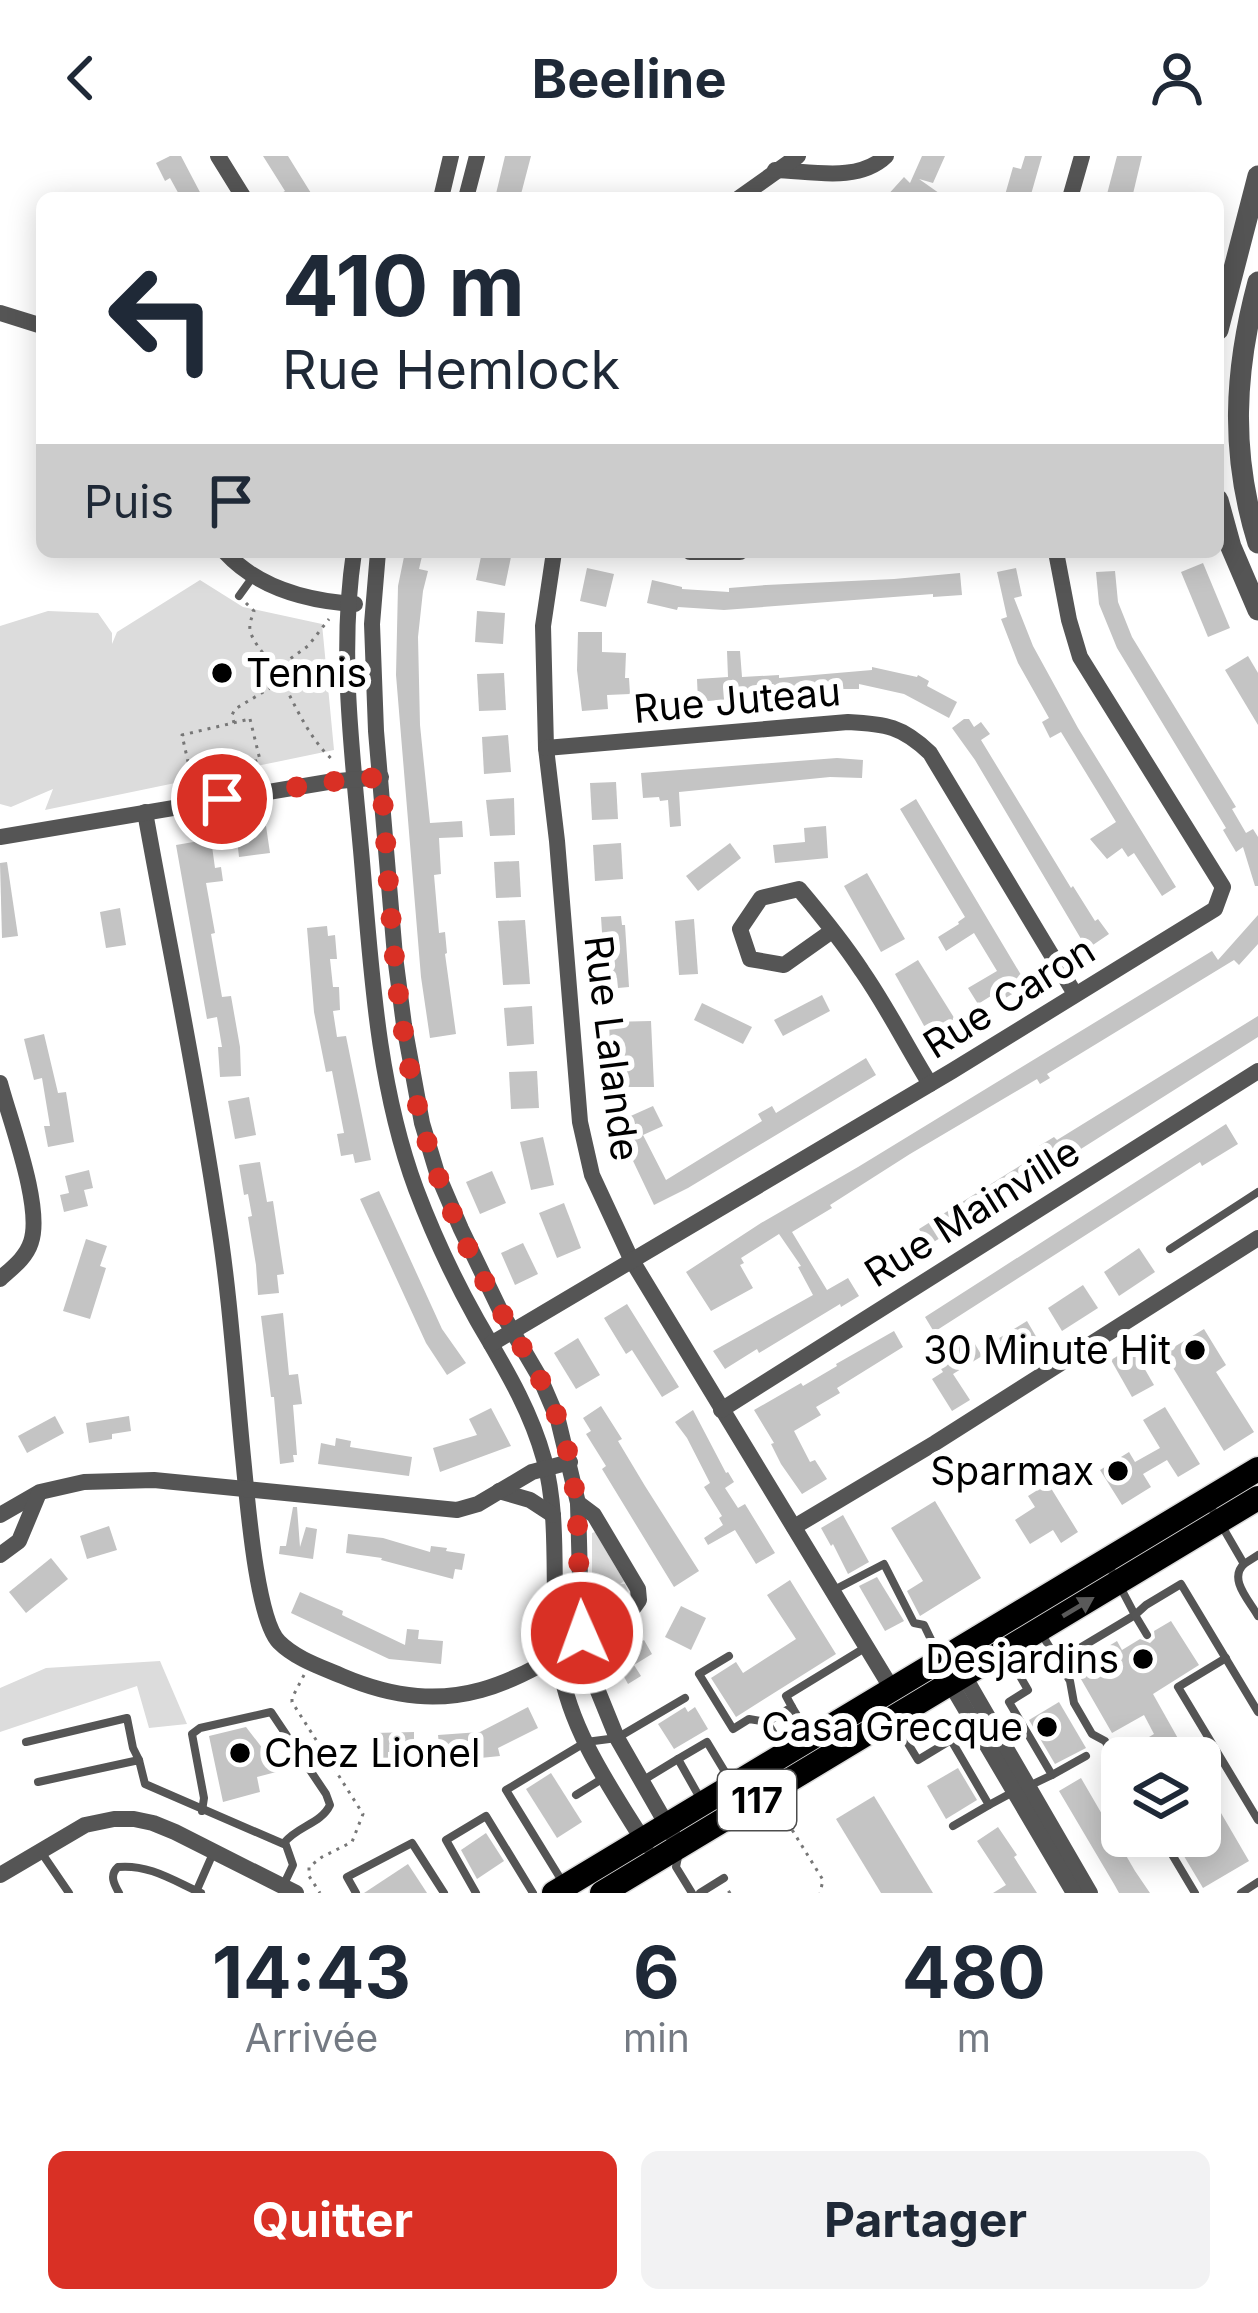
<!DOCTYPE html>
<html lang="fr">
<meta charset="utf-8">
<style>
:root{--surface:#fff;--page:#f2f2f3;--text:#1f2937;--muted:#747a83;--accent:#d93025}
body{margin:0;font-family:Inter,sans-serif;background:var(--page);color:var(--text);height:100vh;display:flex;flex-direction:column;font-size:45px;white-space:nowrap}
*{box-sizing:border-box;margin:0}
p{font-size:39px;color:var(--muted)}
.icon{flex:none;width:66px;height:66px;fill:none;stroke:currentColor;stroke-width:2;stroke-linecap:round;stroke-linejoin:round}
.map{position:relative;height:1737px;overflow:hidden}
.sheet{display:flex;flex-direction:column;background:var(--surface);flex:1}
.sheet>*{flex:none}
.top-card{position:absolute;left:36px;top:36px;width:1188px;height:366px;border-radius:18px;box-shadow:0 6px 30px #0003;background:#fff;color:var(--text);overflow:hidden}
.buttons{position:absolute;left:1101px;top:1581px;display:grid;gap:24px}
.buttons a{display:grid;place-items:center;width:120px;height:120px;border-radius:18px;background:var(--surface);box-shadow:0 6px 30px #0003;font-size:60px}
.pin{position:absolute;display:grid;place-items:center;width:102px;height:102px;color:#fff;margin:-51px;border:6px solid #fff;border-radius:50%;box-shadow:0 3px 12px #0007}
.me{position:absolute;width:132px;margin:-66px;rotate:358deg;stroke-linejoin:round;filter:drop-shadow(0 0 9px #0008)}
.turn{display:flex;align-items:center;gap:42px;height:252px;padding:0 48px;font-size:54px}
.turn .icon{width:156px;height:156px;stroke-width:2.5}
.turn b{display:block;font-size:84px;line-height:102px}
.then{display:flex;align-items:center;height:114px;padding:0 48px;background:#0003;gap:24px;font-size:45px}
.eta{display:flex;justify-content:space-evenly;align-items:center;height:204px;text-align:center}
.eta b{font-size:72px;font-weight:700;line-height:84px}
.primary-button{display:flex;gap:24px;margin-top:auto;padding:24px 48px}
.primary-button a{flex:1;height:138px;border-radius:18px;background:var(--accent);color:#fff;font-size:48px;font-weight:700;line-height:138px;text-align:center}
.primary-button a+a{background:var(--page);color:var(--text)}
header{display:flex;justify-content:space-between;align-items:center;height:156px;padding:0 48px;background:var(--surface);font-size:54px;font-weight:700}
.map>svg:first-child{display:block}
.green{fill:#dcdcdc}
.building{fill:#c4c4c4}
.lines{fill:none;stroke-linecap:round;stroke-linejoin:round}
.primary-casing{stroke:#dbdbdb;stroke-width:27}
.path{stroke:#777;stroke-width:3;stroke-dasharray:3 6;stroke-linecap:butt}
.service{stroke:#555;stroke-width:8}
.minor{stroke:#555;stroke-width:16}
.tertiary{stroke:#555;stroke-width:21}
.primary{stroke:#000;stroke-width:24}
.oneway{fill:#595959}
.route{stroke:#d93025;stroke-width:21;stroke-dasharray:0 37.8}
.poi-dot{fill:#000;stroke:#fff;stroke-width:4.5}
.labels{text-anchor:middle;stroke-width:12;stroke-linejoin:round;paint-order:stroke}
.shield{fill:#fff;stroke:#4c4c4c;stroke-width:3}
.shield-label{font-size:36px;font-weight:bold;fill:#000}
.poi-label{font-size:39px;fill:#000;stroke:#fff;text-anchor:end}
.street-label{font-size:39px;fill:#000;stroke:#fff}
</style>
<header><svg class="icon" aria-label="back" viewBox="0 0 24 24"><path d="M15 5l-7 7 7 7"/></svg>Beeline<svg class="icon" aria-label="person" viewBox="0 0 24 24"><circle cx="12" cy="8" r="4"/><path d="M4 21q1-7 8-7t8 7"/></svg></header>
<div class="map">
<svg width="1258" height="1737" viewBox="0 0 1258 1737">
<rect width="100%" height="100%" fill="#fff"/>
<g class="green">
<path d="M200,424L243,451L322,468L334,594L45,654L53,633L11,651L0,648V470L48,455L98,457L112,477V488L117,476Z"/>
<path d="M595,1376L624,1425L620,1428H625L628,1436L622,1450L596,1466L592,1462V1377Z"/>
<path d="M160,1505L187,1568L149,1572L137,1530L0,1576V1532L46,1512Z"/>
</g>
<g class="building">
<path d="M170,0H181L203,42H181L170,22L165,25L156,7Z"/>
<path d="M263,0H288L314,42H273L285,35Z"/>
<path d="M505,0H531L520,42H495Z"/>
<path d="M922,0H945L933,27L919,23L946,42H885L904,21L910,27Z"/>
<path d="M1025,0H1042L1030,42L1005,39L1013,11L1021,13Z"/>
<path d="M1117,0H1142L1132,42H1106Z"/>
<path d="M405,396H423L419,413L428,415L423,435L418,481L420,569L430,667L462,665L463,681L439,682L441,718L434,719L439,777L445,776L447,797L445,798L456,878L430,882L421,821L396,519L398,430Z"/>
<path d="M482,396H512L505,430L476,424Z"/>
<path d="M1203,407L1230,472L1208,481L1181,416Z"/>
<path d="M587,412L614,418L606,451L580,445Z"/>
<path d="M1016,412L1022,440L1014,442L1033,490L1078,572L1176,731L1162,740L1134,697L1128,701L1122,692L1107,703L1090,683L1116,666L1061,576L1050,582L1042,566L1049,562L1018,507L1001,463L1007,461L997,416Z"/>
<path d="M1115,415L1118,446L1132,481L1236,651L1232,653L1246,677L1253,673L1258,681V730H1255L1243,691L1236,696L1223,674L1226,672L1117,492L1099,448L1096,416Z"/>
<path d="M960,417L962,439L933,441V438L724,454L678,451L677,454L647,447L652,424L682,431V433L729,436V432L766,429L894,423Z"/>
<path d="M477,455L505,457L503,488L475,486Z"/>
<path d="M578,476H602V496L626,497L625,522H629L630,538L607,539L608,553L582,555L577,514Z"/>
<path d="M727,495H740L742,521L779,519V522L872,514V511L917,521L918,519L929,525L927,530L957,546L949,562L904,538L859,528V533H833L698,546L697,523L728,521Z"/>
<path d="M1248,500L1258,517V569L1225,514Z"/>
<path d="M504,517L506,554L479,555L477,518Z"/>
<path d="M964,563H969L974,571L981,566L990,578L981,584L1071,732L1073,730L1095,765L1098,763L1109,778L1087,793L975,604L952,572Z"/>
<path d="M508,579L511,616L484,618L482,581Z"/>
<path d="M837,602L863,604L862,622L830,621L679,636L681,670L670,671L668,644L660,645L659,641L643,642L641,617Z"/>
<path d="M616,626L618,663L592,664L590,627Z"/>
<path d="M514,642L515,679L490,680L486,644Z"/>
<path d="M916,643L1027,829L1004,843L999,835L978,848L968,832L997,815L974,777L946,795L938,781L959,768L958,766L965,761L900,653Z"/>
<path d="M266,670L270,697L239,701L236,674Z"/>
<path d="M826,670L828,702L775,707L773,689L805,686L804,672Z"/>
<path d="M211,683L215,712L221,711L223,725L206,727L215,777L211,778L222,841L231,840L240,891L241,920L220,921L218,891H222L217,861L207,863L176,689Z"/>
<path d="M621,687L623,723L595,725L593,689Z"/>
<path d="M730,687L741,702L698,735L686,720Z"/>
<path d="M519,705L521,741L496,742L494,706Z"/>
<path d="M7,706L18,780L2,782L0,707Z"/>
<path d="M867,717L905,783L881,796L844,730Z"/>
<path d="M120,752L126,789L106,792L100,756Z"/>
<path d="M1258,759V788L1239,809L1234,804L1047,918L1050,922L1040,928L1037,923L910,998L830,1049L832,1052L792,1076L827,1134L848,1122L859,1140L841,1151L840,1148L759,1197L757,1193L725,1213L713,1195L813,1139L798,1111L801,1110L779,1078L741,1102L744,1107L740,1109L753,1132L711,1155L686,1116L761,1067L858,1011L1212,795L1218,804Z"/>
<path d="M621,760L622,769H625L629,831L618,832L617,822L605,823L601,761Z"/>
<path d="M694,763L698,818L679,819L675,765Z"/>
<path d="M525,764L530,828L503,829L498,765Z"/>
<path d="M327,770L328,780L335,779L337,803H330L333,831H339L340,854L333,855L337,881L346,880L371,1004L355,1007L353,998L341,1000L337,978L344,977L332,915L326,916L314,856L307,772Z"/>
<path d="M918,804L958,868L932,884L895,818Z"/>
<path d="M822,839L830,855L783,880L774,864Z"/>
<path d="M702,847L752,871L743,888L694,864Z"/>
<path d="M532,850L534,888L507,890L504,852Z"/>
<path d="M1258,860V881L929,1089L919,1073L1034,1001L1042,995L1039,990L1054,981L1057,984Z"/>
<path d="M651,865L654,931H613V888L610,889L609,866Z"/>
<path d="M44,878L58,937L66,936L74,986L48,991L44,970H50L42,922L34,924L24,883Z"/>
<path d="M866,902L876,919L688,1032L654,1049L615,967L653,950L663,970L643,979L666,1024L762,965L758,958L772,950L776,957Z"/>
<path d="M537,915L539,952L511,953L509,916Z"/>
<path d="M249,941L256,979L235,983L228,945Z"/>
<path d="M1226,968L1238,988L1202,1010L1200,1006L934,1176L925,1161Z"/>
<path d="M543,981L554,1029L531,1034L520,986Z"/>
<path d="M260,1006L267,1046L273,1045L284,1118L277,1119L279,1137L258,1139L256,1109L248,1061L252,1060L248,1038L244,1039L239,1009Z"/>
<path d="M89,1014L93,1032L84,1034L88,1050L64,1056L60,1039L69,1037L65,1020Z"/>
<path d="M492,1015L506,1047L480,1058L466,1026Z"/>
<path d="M379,1035L442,1173L466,1207L447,1219L426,1187L360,1043Z"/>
<path d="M564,1047L581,1092L557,1102L539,1057Z"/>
<path d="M86,1083L107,1090L100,1110L106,1112L90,1163L63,1155Z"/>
<path d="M523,1087L538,1118L515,1129L501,1097Z"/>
<path d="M1139,1092L1155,1116L1119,1140L1104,1116Z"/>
<path d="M1083,1129L1098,1152L1062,1175L1048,1152Z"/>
<path d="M627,1148L679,1231L662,1241L632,1194L626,1198L604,1162Z"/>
<path d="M283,1157L289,1219L298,1218L302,1248L293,1249L297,1299H293L294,1306L280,1308L274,1241H271L261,1160Z"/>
<path d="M1027,1165L1041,1189L1006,1211L991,1187Z"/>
<path d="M1204,1173L1226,1209L1216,1216L1254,1276L1224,1295L1164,1197Z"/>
<path d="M894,1175L903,1191L837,1232L840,1237L816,1251L821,1259L794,1275L810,1306L815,1304L827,1323L802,1338L781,1308L771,1288L774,1287L754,1254L801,1227L803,1230L837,1210L836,1208Z"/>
<path d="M936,1181L947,1198L972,1183L982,1200L953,1218L970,1244L952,1255L932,1223L943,1216L925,1188Z"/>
<path d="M578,1182L600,1219L576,1233L554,1197Z"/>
<path d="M1132,1191L1154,1229L1132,1241L1111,1204Z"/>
<path d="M601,1250L622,1283L618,1285L645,1330L699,1415L674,1431L602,1313L606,1310L586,1278L591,1275L583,1262Z"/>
<path d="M1165,1251L1200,1308L1178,1321L1167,1304L1143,1318L1151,1331L1122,1349L1100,1314L1129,1296L1135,1306L1160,1292L1143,1264Z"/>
<path d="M491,1252L511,1290L440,1316L433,1292L477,1279L469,1263Z"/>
<path d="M693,1254L726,1317L728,1316L734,1326L725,1332L738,1352L745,1348L775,1397L756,1408L735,1374L708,1389L704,1382L723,1369L719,1362L722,1360L704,1331L710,1327L687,1282L675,1266Z"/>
<path d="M55,1260L64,1277L27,1297L18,1280Z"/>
<path d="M129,1260L131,1275L112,1278V1283L89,1287L86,1267Z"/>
<path d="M336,1282L351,1285L350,1291L412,1301L409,1320L318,1308L321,1287L335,1290Z"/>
<path d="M1041,1316L1078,1376L1061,1387L1053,1374L1030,1388L1015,1364L1035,1351L1028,1340L1036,1335L1028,1324Z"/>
<path d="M935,1345L981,1422L920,1460L907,1435L923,1425L891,1372Z"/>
<path d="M293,1351H297L300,1391L306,1371L317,1373L313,1403L279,1398L280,1390H286Z"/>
<path d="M843,1359L869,1406L848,1418L833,1388L831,1390L821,1372Z"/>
<path d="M109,1370L117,1394L87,1403L80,1380Z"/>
<path d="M348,1378L383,1382L430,1396L431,1390L447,1392L446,1395L465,1398L462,1414L455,1413L453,1423L381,1404L382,1402L346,1397Z"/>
<path d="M51,1402L68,1423L26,1457L9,1436Z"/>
<path d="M877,1421L904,1465L885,1475L859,1430Z"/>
<path d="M790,1424L836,1498L736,1561L711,1522L736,1506L743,1517L796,1483L767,1439Z"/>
<path d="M300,1436L343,1455L342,1459L405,1489L407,1473L419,1474L418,1483L443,1485L441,1508L389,1503L291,1457Z"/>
<path d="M681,1450L706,1462L691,1494L665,1481Z"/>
<path d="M1171,1465L1199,1509L1153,1538L1189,1602H1125L1122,1597L1154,1578L1144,1559L1112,1577L1074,1511L1117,1485L1122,1494L1140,1483L1150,1487L1155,1482L1154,1475Z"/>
<path d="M634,1483L637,1488L644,1484L652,1498L634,1509L641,1520L628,1528L611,1497Z"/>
<path d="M1059,1546L1086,1592L1055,1608L1029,1564Z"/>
<path d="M528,1551L538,1572L498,1592L500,1600L441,1606L438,1579L480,1576Z"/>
<path d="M685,1551L688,1556L695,1551L708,1573L674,1593L658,1568Z"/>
<path d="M246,1571L280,1615L257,1621L260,1636L223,1646L209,1580Z"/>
<path d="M414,1576V1596H388V1604H374V1577Z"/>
<path d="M958,1612L977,1644L946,1663L927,1630Z"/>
<path d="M551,1617L582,1666L557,1682L526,1633Z"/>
<path d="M1200,1621L1249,1705L1203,1732L1172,1680H1200Z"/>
<path d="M1081,1622L1135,1715L1150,1737H1119L1114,1728L1059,1635Z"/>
<path d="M874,1640L933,1737H881L836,1663Z"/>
<path d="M998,1671L1017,1699L1014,1701L1037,1737H993L1006,1729L977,1685Z"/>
<path d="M486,1677L504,1705L477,1723L461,1694Z"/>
<path d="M408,1708L427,1737H364Z"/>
</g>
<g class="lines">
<defs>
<g id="primary">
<path d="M554,1737L1258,1313"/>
<path d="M602,1737L1258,1342"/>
</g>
</defs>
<use href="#primary" class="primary-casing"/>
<g class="path">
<path d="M246,447L254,455C252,462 249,466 250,474C253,488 269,503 277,515C294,546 308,583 335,606"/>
<path d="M276,513L308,490L329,463"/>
<path d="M250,563L260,604L191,619L182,579Z"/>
<path d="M234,567L232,559L235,553L280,526"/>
<path d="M304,1519L292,1542V1546L363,1658L352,1686L322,1701L309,1711V1720L320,1737"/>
<path d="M778,1651L823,1724L820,1737"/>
<path d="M728,1737L731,1735"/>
</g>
<g class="service">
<path d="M239,440L252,422"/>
<path d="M1170,1093L1258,1036"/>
<path d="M1208,1346L1244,1408L1258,1399"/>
<path d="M1244,1408C1228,1423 1249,1444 1258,1460"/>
<path d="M834,1434L884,1408L914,1467L924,1469L938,1498"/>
<path d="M1041,1477L1058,1505L1135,1459L1107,1406"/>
<path d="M1147,1479L1135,1459L1146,1449L1181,1428L1258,1556"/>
<path d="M1006,1496L1028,1534L1009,1546L1052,1619L1029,1630"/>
<path d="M729,1500L699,1518L733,1573L749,1563L767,1566L792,1551L786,1540L863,1493"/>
<path d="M1226,1502L1178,1531L1258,1664"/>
<path d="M1058,1505L1070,1525L1074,1547L1092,1578L1105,1585L1122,1613"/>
<path d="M792,1551L810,1581"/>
<path d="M767,1566L785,1596"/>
<path d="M896,1568L918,1604L951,1584L989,1649L953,1670"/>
<path d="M26,1586L127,1562L133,1592L139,1604"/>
<path d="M678,1603L707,1586L745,1649"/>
<path d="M1052,1619L1086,1600"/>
<path d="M642,1625L678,1603L700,1642"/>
<path d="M38,1626L139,1604L145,1628L286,1689L293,1709L284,1728"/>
<path d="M576,1639L605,1621"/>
<path d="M989,1649L1015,1635"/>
<path d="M202,1655L204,1642L192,1578L200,1572L271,1556L326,1638L330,1649C321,1668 297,1670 284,1687"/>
<path d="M1161,1680L1195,1737"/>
<path d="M41,1696L69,1737"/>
<path d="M678,1701L676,1711L692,1737"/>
<path d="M562,1725L506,1634L586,1586L617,1582L685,1542"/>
<path d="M196,1736L214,1695"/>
<path d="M119,1737C114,1728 109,1719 118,1711C149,1708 174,1725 201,1737"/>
<path d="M356,1737L347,1721L412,1687L444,1737"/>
<path d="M476,1737L446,1684L486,1660L533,1737"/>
<path d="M700,1737L724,1722"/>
<path d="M1241,1737L1258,1726"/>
</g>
<g class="minor">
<path d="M218,0L244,42"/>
<path d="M775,14C811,15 858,27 886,0"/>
<path d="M441,42L451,0"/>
<path d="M466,42L477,0"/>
<path d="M739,42L798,0"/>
<path d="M1070,42L1082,0"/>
<path d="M0,157L42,170"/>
<path d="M225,396C258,432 308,445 355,448"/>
<path d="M354,396C339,496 352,595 361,694C371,807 376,925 416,1033C433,1078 454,1123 477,1164C503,1209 530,1252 544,1303C562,1371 549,1441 560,1510C570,1575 612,1634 646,1689"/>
<path d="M378,396L372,468L376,575L395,800L404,869L422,967L437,1017L461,1073L500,1154L540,1222L558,1264L578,1347L581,1461L589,1513L617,1582L679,1690"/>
<path d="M554,396L543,470L546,592L557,685L580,966L592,1019L631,1103L892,1533"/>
<path d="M690,396H740"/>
<path d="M546,592L848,566C886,568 902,570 930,597L1075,838"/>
<path d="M145,656C169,790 197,923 217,1058C230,1138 235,1220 243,1301C247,1339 256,1463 279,1486C296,1503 321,1511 342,1520C467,1573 532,1514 634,1451L639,1444L638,1433L594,1359L578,1347"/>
<path d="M0,681L328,626L381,621"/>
<path d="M832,775L784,809L750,803L740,773L761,742L799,733C821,759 843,786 862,815C887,851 907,891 930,928"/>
<path d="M0,927C10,965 43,1051 31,1086C26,1102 12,1112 0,1123"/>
<path d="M491,1188L952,915L1215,753L1223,731L1080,501L1069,464L1056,396"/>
<path d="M721,1254L1258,915"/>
<path d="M499,1335L530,1344L553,1359"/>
<path d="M0,1359L40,1336L84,1326L154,1324L457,1354L478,1348L532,1316L570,1306"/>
<path d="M794,1371L935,1287L1258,1082"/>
<path d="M0,1399L19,1385L39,1337"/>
<path d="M952,1499L1090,1737"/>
<path d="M946,1520L1074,1737"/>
<path d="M0,1719L85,1669L114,1663H134L153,1667L175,1676L296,1737"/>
</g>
<g class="tertiary">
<path d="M1258,126C1234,215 1230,298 1258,387"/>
<path d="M1218,174L1258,20"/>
<path d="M1218,344L1231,391L1258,454"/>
</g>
<use href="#primary" class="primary"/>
</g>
<defs><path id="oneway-solid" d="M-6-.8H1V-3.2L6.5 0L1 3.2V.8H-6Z" transform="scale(3)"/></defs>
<use class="oneway" href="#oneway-solid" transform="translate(1078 1451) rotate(-31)"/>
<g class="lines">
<path class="route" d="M222,643L328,626L381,621C391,746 393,878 431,999C448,1053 474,1108 502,1157C523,1194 547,1229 560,1269C585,1344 575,1402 582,1477"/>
</g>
<g class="poi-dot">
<circle cx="222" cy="517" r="12"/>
<circle cx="1195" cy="1194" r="12"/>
<circle cx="1118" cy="1315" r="12"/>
<circle cx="1143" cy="1503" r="12"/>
<circle cx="1047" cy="1571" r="12"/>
<circle cx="240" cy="1597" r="12"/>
</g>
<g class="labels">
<rect class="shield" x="718" y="1614" width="78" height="60" rx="9"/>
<g class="shield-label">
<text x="757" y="1657">117</text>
</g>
<g class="poi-label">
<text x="246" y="531" text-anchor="start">Tennis</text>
<text x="1171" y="1208">30 Minute Hit</text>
<text x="1094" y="1329">Sparmax</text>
<text x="1119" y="1517">Desjardins</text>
<text x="1023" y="1585">Casa Grecque</text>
<text x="264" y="1611" text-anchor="start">Chez Lionel</text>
</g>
<g class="street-label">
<text transform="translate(737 544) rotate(-5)" y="14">Rue Juteau</text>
<text transform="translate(1009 841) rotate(-32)" y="14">Rue Caron</text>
<text transform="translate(612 892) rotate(83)" y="14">Rue Lalande</text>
<text transform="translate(972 1056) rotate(-32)" y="14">Rue Mainville</text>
</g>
</g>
</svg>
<div class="buttons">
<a><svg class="icon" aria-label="layers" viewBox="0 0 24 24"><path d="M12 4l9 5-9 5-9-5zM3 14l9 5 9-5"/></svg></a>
</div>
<div class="pin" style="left:222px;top:643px;background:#d93025"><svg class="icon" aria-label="arrive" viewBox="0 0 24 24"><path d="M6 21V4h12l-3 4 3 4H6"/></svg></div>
<svg class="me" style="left:582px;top:1477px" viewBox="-20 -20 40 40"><circle r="17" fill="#d93025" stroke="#fff" stroke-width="3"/><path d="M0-11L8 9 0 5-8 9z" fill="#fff"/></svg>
<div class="top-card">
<div class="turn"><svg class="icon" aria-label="left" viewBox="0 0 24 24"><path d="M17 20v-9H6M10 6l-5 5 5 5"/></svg><div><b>410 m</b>Rue Hemlock</div></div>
<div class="then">Puis<svg class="icon" aria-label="arrive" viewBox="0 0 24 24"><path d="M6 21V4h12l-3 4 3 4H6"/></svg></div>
</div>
</div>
<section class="sheet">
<div class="eta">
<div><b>14:43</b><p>Arrivée</p></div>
<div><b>6</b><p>min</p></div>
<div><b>480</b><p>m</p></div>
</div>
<div class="primary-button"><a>Quitter</a><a>Partager</a></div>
</section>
